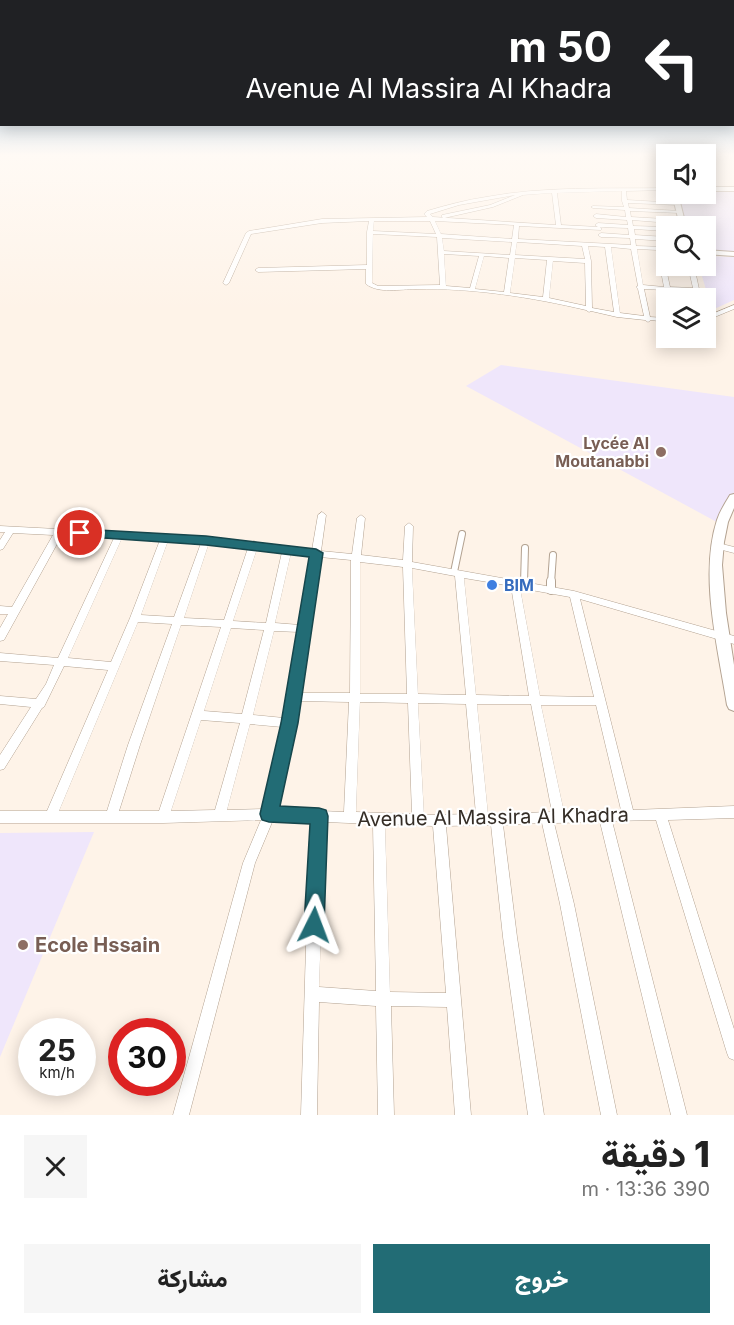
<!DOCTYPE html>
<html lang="ar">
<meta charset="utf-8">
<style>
:root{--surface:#fff;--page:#f6f6f6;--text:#222;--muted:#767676;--accent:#226c75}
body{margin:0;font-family:Inter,Vazirmatn,sans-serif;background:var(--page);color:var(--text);direction:rtl;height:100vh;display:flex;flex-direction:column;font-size:22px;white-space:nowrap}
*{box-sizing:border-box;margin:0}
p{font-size:20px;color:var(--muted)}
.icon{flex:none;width:33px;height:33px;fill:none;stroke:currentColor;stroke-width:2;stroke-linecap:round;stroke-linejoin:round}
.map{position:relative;height:1115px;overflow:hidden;direction:ltr}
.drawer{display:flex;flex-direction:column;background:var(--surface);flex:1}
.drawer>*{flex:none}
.hud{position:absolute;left:0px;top:0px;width:735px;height:126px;box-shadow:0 3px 15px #0003;direction:rtl;background:#202124;color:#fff;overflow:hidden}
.buttons{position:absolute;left:656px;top:144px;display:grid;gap:12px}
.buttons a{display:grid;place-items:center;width:60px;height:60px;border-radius:0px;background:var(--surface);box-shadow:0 3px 15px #0003;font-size:30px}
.speed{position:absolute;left:18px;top:1018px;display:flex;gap:12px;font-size:30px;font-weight:700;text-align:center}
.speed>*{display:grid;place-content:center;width:78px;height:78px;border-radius:50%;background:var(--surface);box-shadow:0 3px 15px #0003;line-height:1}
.speed small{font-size:15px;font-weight:400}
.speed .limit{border:9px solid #d22;background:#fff;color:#111}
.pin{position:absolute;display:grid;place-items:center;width:51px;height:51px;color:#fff;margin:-26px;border:3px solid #fff;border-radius:50%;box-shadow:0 2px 6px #0007}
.me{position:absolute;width:66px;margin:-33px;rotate:3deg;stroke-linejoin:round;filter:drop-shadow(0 0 4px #0008)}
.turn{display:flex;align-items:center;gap:21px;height:126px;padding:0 24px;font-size:27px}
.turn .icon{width:78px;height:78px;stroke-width:2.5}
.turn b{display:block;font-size:42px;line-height:51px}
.round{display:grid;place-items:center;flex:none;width:63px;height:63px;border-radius:0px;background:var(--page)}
.overview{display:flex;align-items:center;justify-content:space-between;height:102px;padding:0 24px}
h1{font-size:36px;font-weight:800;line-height:45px}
.primary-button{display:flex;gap:12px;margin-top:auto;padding:12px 24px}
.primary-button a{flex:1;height:69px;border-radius:0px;background:var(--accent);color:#fff;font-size:24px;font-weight:800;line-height:69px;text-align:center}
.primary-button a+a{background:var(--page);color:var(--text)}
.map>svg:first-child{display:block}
.education{fill:#efe6fb}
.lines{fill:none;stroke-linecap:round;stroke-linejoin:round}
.pedestrian-far1-casing{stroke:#b3a291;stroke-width:8}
.pedestrian-casing{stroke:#b3a291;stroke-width:10}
.minor-casing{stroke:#b3a291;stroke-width:1}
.tertiary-casing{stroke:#b3a291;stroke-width:2}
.pedestrian-far1{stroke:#fff;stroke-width:6}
.pedestrian{stroke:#fff;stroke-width:8}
.minor{fill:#fff;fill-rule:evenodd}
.tertiary{fill:#fff;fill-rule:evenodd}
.route{fill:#226c75;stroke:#16464c;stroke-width:1.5}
.education-dot{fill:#8d6e63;stroke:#fff;stroke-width:2}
.shop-dot{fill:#3f7fe0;stroke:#fff;stroke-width:2}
.labels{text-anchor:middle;stroke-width:4.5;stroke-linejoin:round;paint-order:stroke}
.education-label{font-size:16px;font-weight:bold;fill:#785e54;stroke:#fff;text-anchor:end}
.shop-label{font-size:16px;font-weight:bold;fill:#366cbe;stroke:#fff;text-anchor:start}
.near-street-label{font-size:20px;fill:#342d26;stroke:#fff}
.near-education-label{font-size:20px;font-weight:bold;fill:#785e54;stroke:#fff;text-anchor:start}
</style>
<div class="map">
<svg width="734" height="1115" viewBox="0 0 734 1115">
<rect width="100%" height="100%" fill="#fef3e8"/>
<g class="education">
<path d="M705,190H734V254L705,251V226H682L672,194H705Z"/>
<path d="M705,256L734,257V300L712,310L699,266H705Z"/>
<path d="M501,365L734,397V507L726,527L466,386Z"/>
<path d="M94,832L0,1057V833Z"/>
</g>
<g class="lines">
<defs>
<g id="pedestrian-far1">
<path d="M454,572L462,534"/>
<path d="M524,583L525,548"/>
<path d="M551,583L553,555"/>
</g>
<g id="pedestrian">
<path d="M524,585V581"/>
<path d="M551,590V581"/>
</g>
<g id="minor">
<path d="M666,188V190L626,191L627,200L678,203L680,204L678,205L628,203L629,208L680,211L682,212L680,213L630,211L631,217L682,220L685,222L682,224L632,220L633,226L666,227V231L634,229L635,235L666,237V241L635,239L636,246L666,247V251L662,250L670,287L693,288L688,266H694L701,298H695L694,292L670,290L672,298H666L664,290L644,289L650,317L666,318V322L651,320L648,322L645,320L617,317L591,311L589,312L586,310C531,297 472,288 416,289C400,289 379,294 366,284V269L258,272L255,270L258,268L367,265V232L369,221L322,223L251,234L229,283L226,285L223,283L246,233L249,231L322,219L427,217L424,214L427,211C447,205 466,200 486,197C545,186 606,189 666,188ZM622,191V201L624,207L593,206L591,207L593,208L625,210L626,217L596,214L593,216L596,218L627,220L628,225L598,223L595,225L598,227L628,228L629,235L601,233L598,235L601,237L630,238L631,245L518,239L519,226L601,230L602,229L599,227L561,225L557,193ZM552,193L556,225L433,217L430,214L459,205L515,195L490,205L442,215V217L444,218L493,207L523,195ZM374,221H430L436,234L373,231ZM435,221L514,225L512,239L441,234ZM373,234L437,237L440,285L378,286L372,283ZM442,238L512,242L510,255L444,251ZM517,242L582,246L585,259L515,255ZM588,246L605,247L614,312L592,308L591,261ZM611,247L631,249L638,286L636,287L638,289L644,316L620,313ZM637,249L657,250L664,287L643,285ZM444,254L479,256L470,288L446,286ZM484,256L509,258L504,292L475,289ZM515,258L547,260L543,297L510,293ZM553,261L585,263L586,306L549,298Z"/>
<path d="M734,305V309L705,321V317Z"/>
<path d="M322,512L326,515L321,551L352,554L357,518L361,515L365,518L361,555L403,560L405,526L409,523L413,526L412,562L574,591L734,636V644L580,599L633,810L734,806V818L668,820L734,1029V1060L729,1058L727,1053L656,820L612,821L687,1115H671L600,822L554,823L574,904L617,1115H601L560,904L542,823L503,825L517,937L544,1115H528L503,937L491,825L446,826L471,1115H455L447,1007L391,1006L394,1115H378L376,1006L319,1002L317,1115H301L306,947L313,821L273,820L255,863L189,1115H173L243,863L261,820L163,823H0V811H47L108,670L64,666L44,707L42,708L4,769L0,770V755L31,707L0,704V696L36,699L46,684L54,665L0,661V653L58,658L114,538L62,535L4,640L0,641V628L8,614H0V606L12,607L53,535L13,533L3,549L0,550V540L5,532H0V526L57,529L60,528L63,529L206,537L251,542L254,541L258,543L312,550L318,515ZM122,538L160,540L130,618L111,662L68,658ZM168,541L201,543L174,617L141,615ZM209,543L248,548L224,620L184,618ZM257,549L282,552L266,623L233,621ZM291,553L311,556L300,625L275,623ZM320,557L351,560L350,693H300ZM360,562L403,567L407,694H360ZM412,568L455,576L466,695L418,694ZM464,578L511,586L529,696L476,695ZM520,588L570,597L594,697L540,696ZM138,622L172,624L128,745L107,811H59ZM181,625L221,627L159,811H119L140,745ZM231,628L264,630L242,714L204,711ZM274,631L299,632L284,718L253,715ZM298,701L349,702L344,812L276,809L293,726L295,723L294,721ZM360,702L408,703L412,814L356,812ZM418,703L466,704L476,814L424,815ZM477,704H531L552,812L488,814ZM541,705H596L621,810L564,812ZM201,720L240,723L215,810L171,811ZM250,724L282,727L264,809L227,810ZM325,822L373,824L376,991L319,987ZM385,824L433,826L446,993L390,992Z"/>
<path d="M718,543L734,547V553L715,548L714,546Z"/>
</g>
<g id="tertiary">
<rect x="705" y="187" width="29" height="4"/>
<path d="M672,194H678L686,226H680Z"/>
<path d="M705,250L734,252V256L705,254Z"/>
<path d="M734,494V508L728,522L724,542L722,565L726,613L734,665V711L729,709L727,705C718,648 699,576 717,520C720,511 725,503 730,495Z"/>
</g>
</defs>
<use href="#pedestrian-far1" class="pedestrian-far1-casing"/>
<use href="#pedestrian" class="pedestrian-casing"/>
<use href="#minor" class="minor-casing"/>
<use href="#tertiary" class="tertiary-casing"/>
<use href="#pedestrian-far1" class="pedestrian-far1"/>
<use href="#pedestrian" class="pedestrian"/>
<use href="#minor" class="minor"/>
<use href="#tertiary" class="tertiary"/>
</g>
<linearGradient id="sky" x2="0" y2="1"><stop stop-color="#7eb0dc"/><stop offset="0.5" stop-color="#fffaf5"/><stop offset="1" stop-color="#fffaf5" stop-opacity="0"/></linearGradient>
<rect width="734" height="310" fill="url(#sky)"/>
<path class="route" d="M80,529L206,536L316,549L323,553L298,723L280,806L319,808L326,810L328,816L324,925L321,932L314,935L307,932L304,925L310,824L269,822L262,820L260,814L281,723L309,557L206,545L75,536L73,533L75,530Z"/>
<g class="education-dot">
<circle cx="661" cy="452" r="6"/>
<circle cx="23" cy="945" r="6"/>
</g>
<circle class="shop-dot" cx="492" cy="585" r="6"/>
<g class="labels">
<g class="education-label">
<text x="649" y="449">Lycée Al<tspan x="649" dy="18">Moutanabbi</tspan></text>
</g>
<g class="shop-label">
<text x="504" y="591">BIM</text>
</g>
<g class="near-street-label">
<text transform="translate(493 817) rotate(-1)" y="7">Avenue Al Massira Al Khadra</text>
</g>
<g class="near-education-label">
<text x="35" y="952">Ecole Hssain</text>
</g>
</g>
</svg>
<div class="buttons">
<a><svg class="icon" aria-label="sound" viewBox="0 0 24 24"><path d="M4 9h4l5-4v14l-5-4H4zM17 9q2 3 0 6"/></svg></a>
<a><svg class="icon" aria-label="search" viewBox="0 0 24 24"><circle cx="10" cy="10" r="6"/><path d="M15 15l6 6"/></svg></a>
<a><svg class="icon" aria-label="layers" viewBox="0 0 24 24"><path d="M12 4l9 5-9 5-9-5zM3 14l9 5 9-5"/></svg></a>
</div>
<div class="speed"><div>25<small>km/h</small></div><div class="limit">30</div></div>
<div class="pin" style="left:80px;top:533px;background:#d93025"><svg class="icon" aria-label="arrive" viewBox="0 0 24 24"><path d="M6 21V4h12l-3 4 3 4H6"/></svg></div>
<svg class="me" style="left:314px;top:925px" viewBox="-20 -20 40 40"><path d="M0-17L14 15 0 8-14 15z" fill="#226c75" stroke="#fff" stroke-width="4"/></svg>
<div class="hud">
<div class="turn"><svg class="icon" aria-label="left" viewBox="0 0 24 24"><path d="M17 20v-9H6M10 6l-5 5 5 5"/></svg><div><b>50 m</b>Avenue Al Massira Al Khadra</div></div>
</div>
</div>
<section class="drawer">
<div class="overview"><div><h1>1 دقيقة</h1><p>390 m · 13:36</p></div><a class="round"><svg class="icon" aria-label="close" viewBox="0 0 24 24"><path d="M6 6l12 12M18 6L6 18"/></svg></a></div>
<div class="primary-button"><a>خروج</a><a>مشاركة</a></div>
</section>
